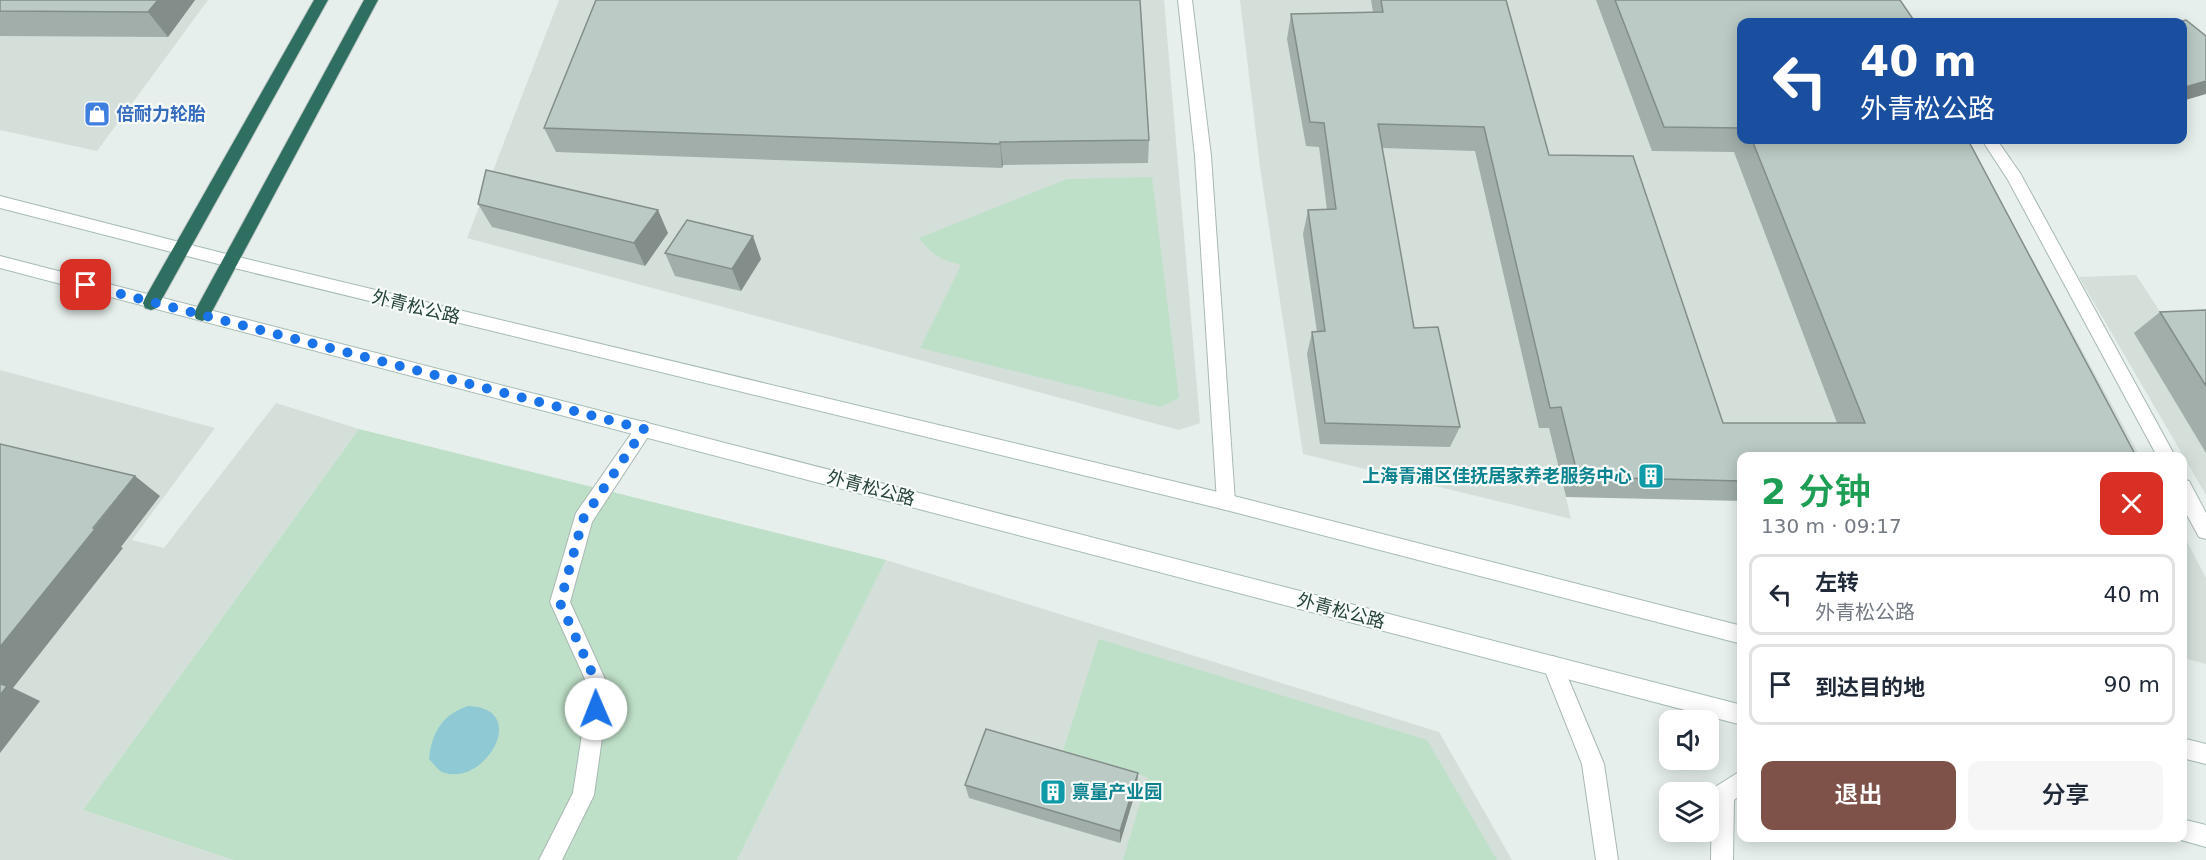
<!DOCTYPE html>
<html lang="zh">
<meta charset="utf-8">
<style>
:root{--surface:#fff;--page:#f6f6f7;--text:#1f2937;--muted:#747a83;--line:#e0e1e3;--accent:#7f5249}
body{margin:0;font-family:"DejaVu Sans","Noto Sans SC",sans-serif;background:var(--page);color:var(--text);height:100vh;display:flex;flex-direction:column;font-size:22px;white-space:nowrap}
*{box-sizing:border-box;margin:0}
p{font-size:20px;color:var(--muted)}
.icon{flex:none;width:33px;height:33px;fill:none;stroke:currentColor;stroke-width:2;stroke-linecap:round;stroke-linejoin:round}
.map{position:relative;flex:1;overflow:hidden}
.details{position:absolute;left:1737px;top:452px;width:450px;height:390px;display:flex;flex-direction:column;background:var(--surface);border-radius:12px;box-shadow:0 3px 15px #0003}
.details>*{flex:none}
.banner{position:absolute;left:1737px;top:18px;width:450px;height:126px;border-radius:12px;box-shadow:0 3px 15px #0003;background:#1a4fa0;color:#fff;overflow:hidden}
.fabs{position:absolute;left:1659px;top:710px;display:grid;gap:12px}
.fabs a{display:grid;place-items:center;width:60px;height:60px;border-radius:12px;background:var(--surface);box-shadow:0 3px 15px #0003;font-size:30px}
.pin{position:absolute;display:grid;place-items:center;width:51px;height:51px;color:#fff;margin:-26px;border-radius:12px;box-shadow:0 3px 9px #0006}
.me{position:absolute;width:66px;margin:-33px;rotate:359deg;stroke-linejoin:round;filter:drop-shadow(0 0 4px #0008)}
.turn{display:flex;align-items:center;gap:21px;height:126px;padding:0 24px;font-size:27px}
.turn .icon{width:78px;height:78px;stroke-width:2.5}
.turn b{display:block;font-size:42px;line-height:51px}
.round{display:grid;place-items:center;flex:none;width:63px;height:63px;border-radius:12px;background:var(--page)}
.summary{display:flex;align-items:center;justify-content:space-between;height:102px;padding:0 24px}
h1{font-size:36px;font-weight:600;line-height:45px;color:#1e9e55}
.primary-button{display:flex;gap:12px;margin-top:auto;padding:12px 24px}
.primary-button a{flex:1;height:69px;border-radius:12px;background:var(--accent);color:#fff;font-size:24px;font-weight:600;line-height:69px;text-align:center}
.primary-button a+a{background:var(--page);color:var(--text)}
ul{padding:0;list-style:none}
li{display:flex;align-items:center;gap:18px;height:81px;margin:0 12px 9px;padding:0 12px;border:3px solid var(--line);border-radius:12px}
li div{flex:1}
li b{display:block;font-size:22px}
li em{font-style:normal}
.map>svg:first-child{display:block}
.built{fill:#d4dfda}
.green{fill:#bfe0c8}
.water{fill:#8ec9d4}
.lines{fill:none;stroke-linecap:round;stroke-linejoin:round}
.service-casing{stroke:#a8b8b2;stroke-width:2}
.minor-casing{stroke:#a8b8b2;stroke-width:2}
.secondary-casing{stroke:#a4bbb3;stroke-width:2}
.motorway-casing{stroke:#c2cac8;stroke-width:2}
.service{fill:#fff;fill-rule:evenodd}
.minor{fill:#fff;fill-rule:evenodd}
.secondary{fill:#fff;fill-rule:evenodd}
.motorway{fill:#2f6f62;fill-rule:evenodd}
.wall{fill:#a1aea9}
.shaded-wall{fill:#838d89}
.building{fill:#bbcac4;stroke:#838d89;stroke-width:1.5}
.route{stroke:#1a73e8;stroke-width:10;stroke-dasharray:0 18}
.labels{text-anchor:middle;stroke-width:4.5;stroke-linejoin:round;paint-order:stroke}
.shop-label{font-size:18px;font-weight:bold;fill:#366cbe;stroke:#f7fbf9;text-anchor:start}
.street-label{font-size:18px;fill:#24423a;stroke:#f7fbf9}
.culture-label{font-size:18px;font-weight:bold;fill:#0d838f;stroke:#f7fbf9;text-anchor:end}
</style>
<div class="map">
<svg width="2206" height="860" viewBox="0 0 2206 860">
<rect width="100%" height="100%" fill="#e6efeb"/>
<g class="built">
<path d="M0,0H208L97,151L0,130Z"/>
<path d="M559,0H1164L1200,423L1179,430L467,238Z"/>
<path d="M1240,0H1880L1742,22V140H1967L2140,456H1794L1553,444L1571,519L1303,454L1260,167Z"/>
<path d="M2136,275L2163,316L2206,339V495L2079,277Z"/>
<path d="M0,370L215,428L132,540L164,548L276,403L359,429L83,810L233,860H0Z"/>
<path d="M2183,534L2206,578V664L2183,658Z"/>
<path d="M886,560L1439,732L1512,860H737Z"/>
</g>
<g class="green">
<path d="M1152,177L1179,398L1161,407L920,348L961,265C939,259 933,256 919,238L1067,179Z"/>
<path d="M359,429L886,560L737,860H233L83,810Z"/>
<path d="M1099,639L1427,740L1497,860H1123L1148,777L1063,751Z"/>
</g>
<path class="water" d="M468,706C532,708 484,789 442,772C438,770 433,763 429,759C432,732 442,715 468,706Z"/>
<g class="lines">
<defs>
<g id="service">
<path d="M644,421L650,424L653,429L592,522L570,602L609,688L594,795L562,860H539L573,793L589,688L550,602L576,513L638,424Z"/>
<path d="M1553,656L1560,659L1604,764L1618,860H1596L1582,764L1543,666L1546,659Z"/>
<path d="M1742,770V794L1734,800L1733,860H1711L1712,795L1715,787Z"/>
</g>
<g id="minor">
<path d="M1178,0H1192L1211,156L1235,502L1233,508L1226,510L1219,508L1217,502L1195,156Z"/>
<path d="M1982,140H1997L2020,173L2175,456H2157L2008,180Z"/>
<path d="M2182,479L2189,481L2206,513V539L2199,537L2182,506Z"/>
</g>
<g id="secondary">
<path d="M0,196L230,255L1226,494L1742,626V644L1226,510L230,267L0,208Z"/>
<path d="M0,256L1742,705V725L0,268Z"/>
<path d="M2182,738L2206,744V764L2182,758Z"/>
<path d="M2182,819L2206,825V847L2174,838L2182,837Z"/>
</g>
<g id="motorway">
<path d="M314,0H328L157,308L151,310L145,308L143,303L145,298Z"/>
<path d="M364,0H378L208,319L202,321L196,319L194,314L196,309Z"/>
</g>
</defs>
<use href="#service" class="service-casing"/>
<use href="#minor" class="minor-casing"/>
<use href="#secondary" class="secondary-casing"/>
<use href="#motorway" class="motorway-casing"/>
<use href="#service" class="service"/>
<use href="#minor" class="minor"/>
<use href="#secondary" class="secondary"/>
<use href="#motorway" class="motorway"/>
</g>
<g class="wall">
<path d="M0,0H195L168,37L0,36Z"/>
<path d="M1371,0H1506L1549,155L1723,423H1837L1734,152L1652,151L1596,0H1900L1742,22V140H1968L2136,456H1742V501L1566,497L1549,428H1539L1475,151L1382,148L1414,328L1460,427L1450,447L1320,444L1307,354L1312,332H1317L1303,234L1308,210H1327L1319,147L1306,146L1287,39L1291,14L1373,12Z"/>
<path d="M544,128L1149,140L1148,163L1003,165L1002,168L556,152Z"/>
<path d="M478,204L668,233L645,266L492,227Z"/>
<path d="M665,253L761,259L741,291L675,276Z"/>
<path d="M2206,310V453L2134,333L2160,312Z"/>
<path d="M965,785L1137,787L1120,843L969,798Z"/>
</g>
<g class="shaded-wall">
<path d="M158,0H195L168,37L148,12Z"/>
<path d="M2206,81V94L2182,101V88Z"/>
<path d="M1000,142L1003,165L1002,168L1000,144Z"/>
<path d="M658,210L668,233L645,266L634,243Z"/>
<path d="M753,236L761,259L741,291L732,269Z"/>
<path d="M135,476L160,496L121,547L123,548L13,688L40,701L0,753V647Z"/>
<path d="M1138,773L1137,787L1120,843V831Z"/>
</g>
<g class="building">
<path d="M0,0H158L148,12L0,11Z"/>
<path d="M596,0H1140L1149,140L1000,142V144L544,128Z"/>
<path d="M1381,0H1506L1549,155L1633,156L1723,423H1865L1752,140H1968L2136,456H1742V481L1578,477L1561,407L1550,408L1484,127L1378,124L1414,328L1438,327L1460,427L1325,423L1312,332L1325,331L1308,210L1336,209L1324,123L1310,122L1291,14L1383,12Z"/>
<path d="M1615,0H1900L1915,22H1742V128L1664,127Z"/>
<path d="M2186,20L2206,36V81L2182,88V22H2179Z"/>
<path d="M486,170L658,210L634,243L478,204Z"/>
<path d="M687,220L753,236L732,269L665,253Z"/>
<path d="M2206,310V386L2160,312Z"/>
<path d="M0,444L135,476L93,528L95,529L0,647Z"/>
<path d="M0,684L7,686L0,695Z"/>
<path d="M986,729L1138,773L1120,831L965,785Z"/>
</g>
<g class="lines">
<path class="route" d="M86,285L644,429L583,519L560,603L599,688L596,709"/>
</g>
<defs>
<symbol id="shop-square" viewBox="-11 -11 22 22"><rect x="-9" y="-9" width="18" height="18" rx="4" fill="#3f7fe0" stroke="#f7fbf9"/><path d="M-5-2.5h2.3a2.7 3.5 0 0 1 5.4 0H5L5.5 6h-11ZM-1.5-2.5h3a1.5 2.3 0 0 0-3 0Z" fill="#fff"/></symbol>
<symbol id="building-square" viewBox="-11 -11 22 22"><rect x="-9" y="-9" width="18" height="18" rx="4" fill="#0f9aa8" stroke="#f7fbf9"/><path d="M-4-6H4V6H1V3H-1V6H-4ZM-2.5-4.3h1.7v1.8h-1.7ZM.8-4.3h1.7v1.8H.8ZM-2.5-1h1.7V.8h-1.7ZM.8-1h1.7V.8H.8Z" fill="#fff"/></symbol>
</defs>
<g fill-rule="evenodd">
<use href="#shop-square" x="82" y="99" width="30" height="30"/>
<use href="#building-square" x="1636" y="461" width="30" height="30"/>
<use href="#building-square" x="1038" y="777" width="30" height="30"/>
</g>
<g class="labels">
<g class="shop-label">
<text x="116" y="120">倍耐力轮胎</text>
</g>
<g class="street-label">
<text transform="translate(416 307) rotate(14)" y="6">外青松公路</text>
<text transform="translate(871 488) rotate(15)" y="6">外青松公路</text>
<text transform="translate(1341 611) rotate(15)" y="6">外青松公路</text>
</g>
<g class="culture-label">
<text x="1632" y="482">上海青浦区佳抚居家养老服务中心</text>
<text x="1072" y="798" text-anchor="start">禀量产业园</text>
</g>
</g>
</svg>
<div class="fabs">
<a><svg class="icon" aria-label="sound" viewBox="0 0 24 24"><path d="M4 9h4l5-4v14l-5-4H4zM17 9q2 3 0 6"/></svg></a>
<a><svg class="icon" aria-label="layers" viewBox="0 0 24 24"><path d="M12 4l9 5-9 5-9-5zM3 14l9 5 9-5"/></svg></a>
</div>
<div class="pin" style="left:86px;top:285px;background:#d93025"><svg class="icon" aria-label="arrive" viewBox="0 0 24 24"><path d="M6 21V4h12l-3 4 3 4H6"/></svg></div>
<svg class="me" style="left:596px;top:709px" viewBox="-20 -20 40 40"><circle r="19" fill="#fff"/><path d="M0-13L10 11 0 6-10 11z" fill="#1a73e8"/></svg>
<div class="banner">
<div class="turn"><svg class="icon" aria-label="left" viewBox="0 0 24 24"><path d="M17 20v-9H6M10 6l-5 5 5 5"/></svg><div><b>40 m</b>外青松公路</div></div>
</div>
<section class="details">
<div class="summary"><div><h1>2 分钟</h1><p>130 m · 09:17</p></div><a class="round" style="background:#d93025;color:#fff"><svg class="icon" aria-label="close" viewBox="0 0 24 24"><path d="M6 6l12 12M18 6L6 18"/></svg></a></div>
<ul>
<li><svg class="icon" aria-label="left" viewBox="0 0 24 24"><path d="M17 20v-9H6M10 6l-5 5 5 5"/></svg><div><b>左转</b><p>外青松公路</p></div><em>40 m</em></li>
<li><svg class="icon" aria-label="arrive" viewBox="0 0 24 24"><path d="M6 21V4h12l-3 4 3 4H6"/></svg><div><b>到达目的地</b></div><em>90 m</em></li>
</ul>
<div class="primary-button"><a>退出</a><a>分享</a></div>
</section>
</div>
